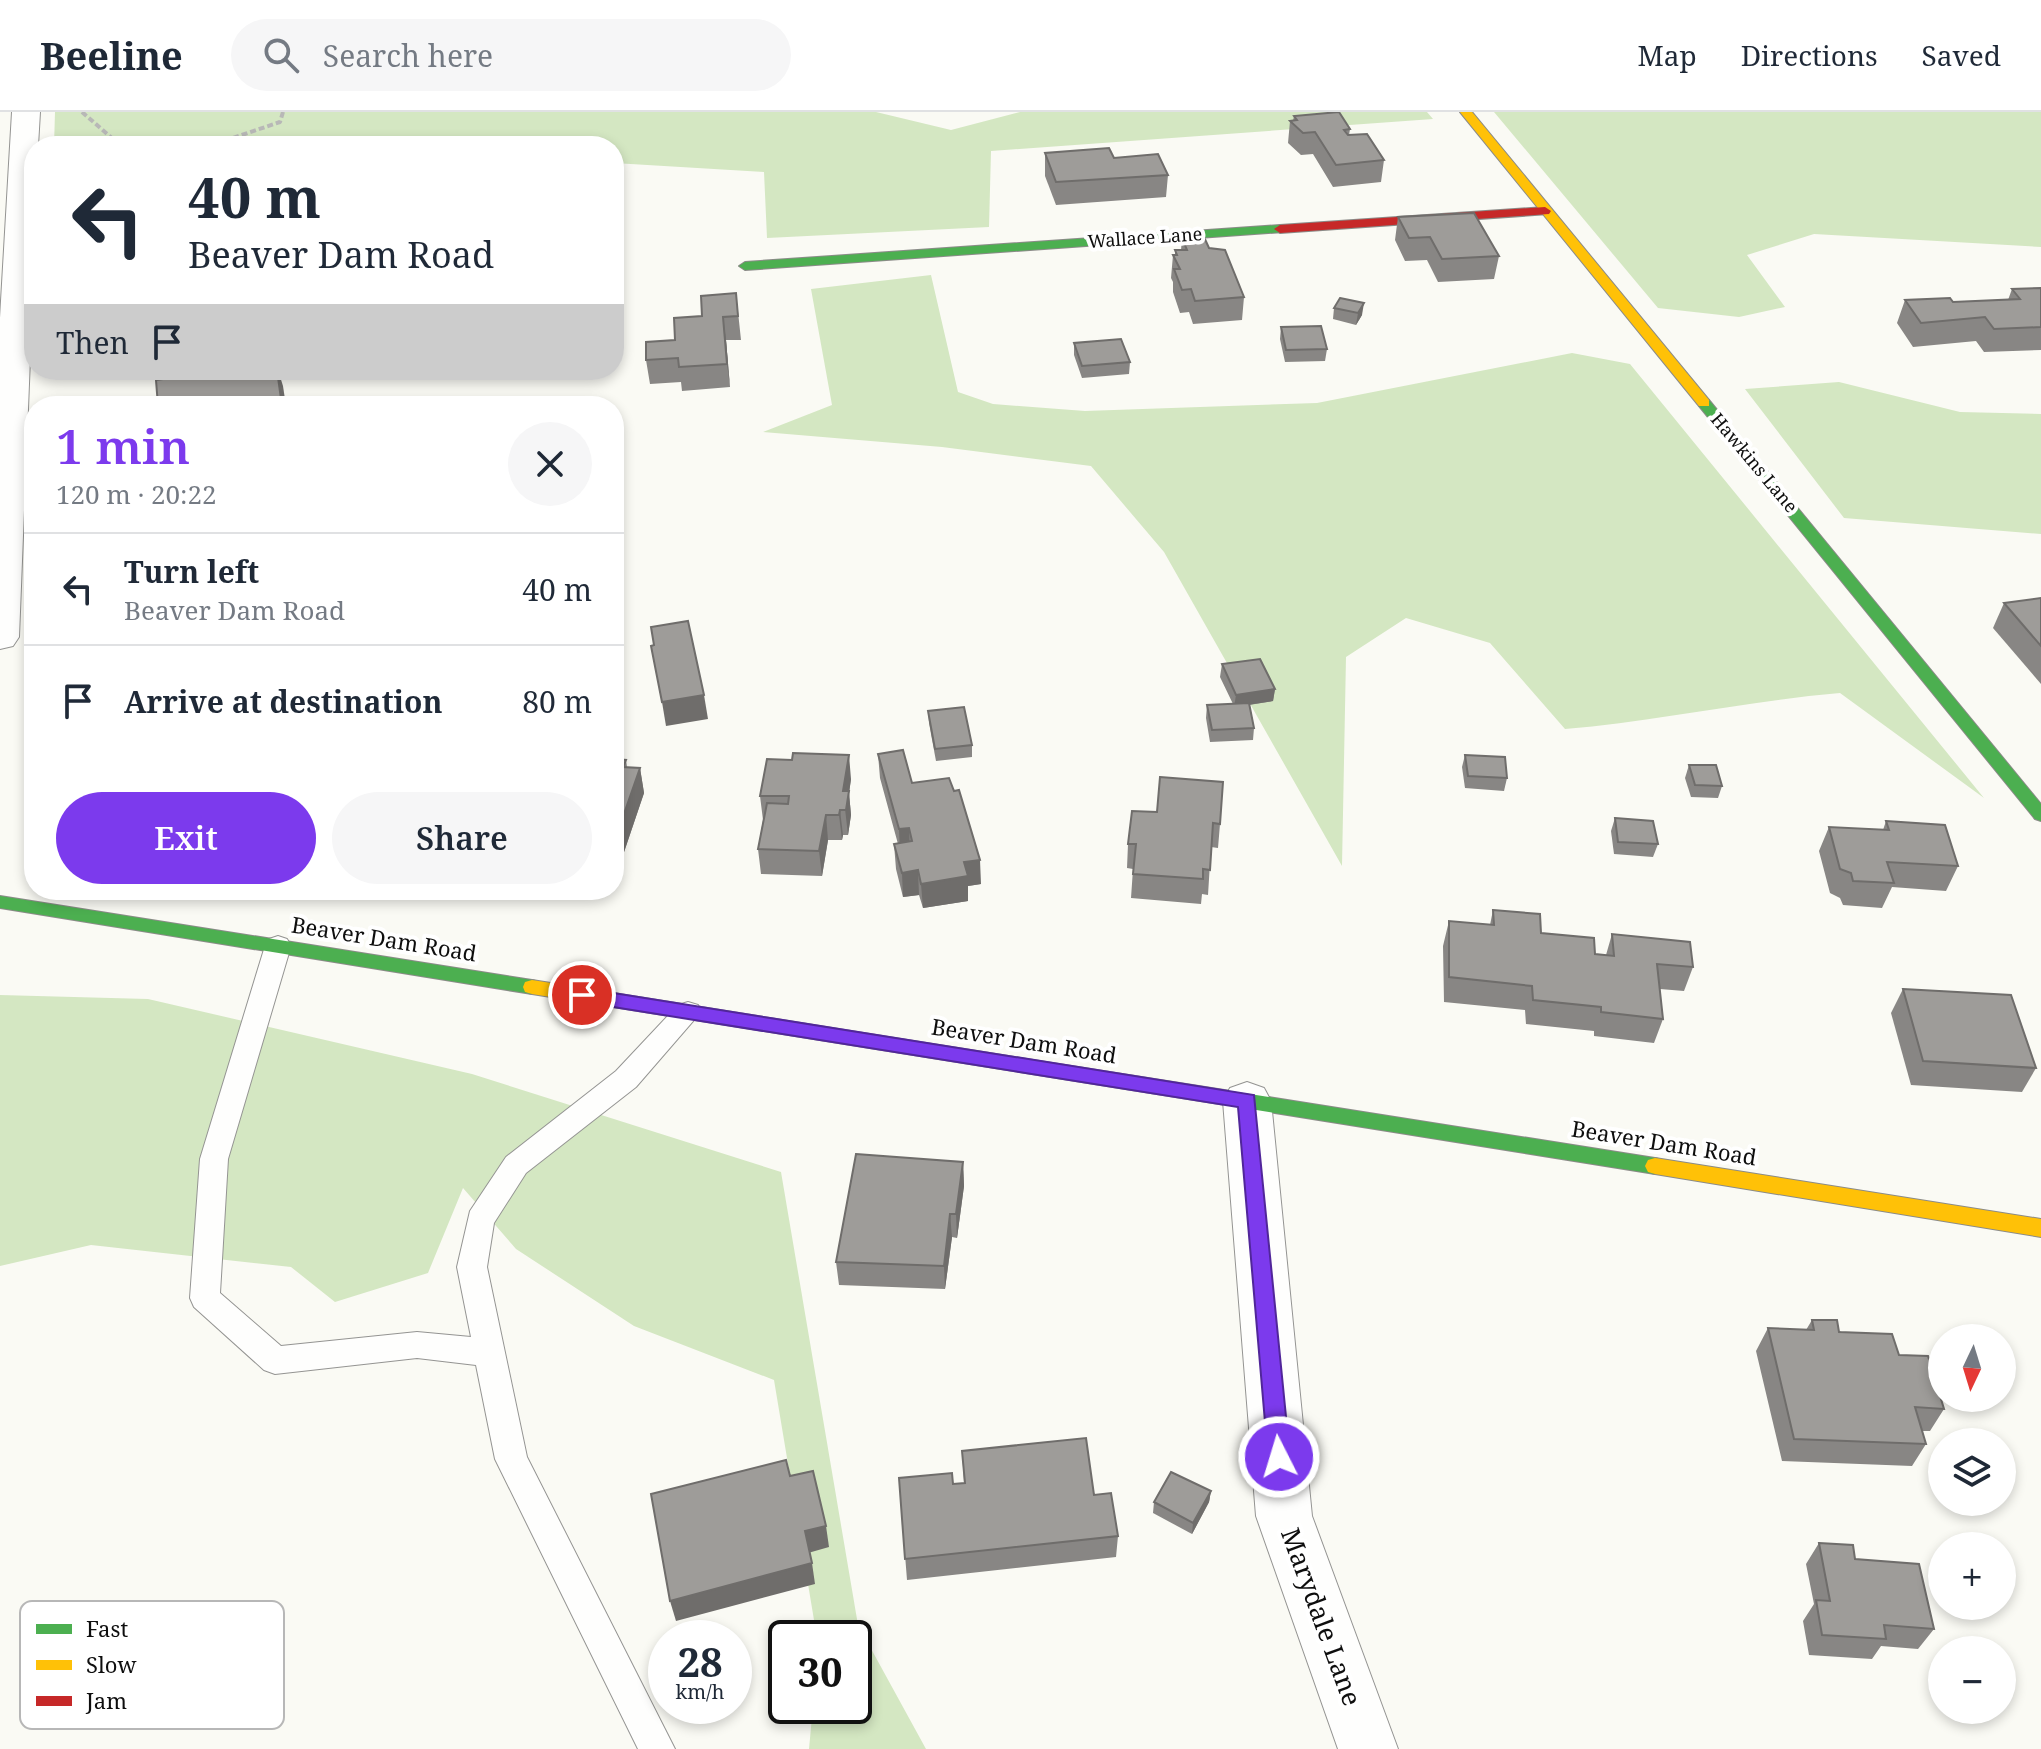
<!DOCTYPE html>
<meta charset="utf-8">
<style>
:root{--surface:#fff;--page:#f6f6f7;--text:#1f2937;--muted:#747a83;--line:#e0e1e3;--accent:#7c3aed}
body{margin:0;font-family:"Noto Serif",serif;background:var(--page);color:var(--text);height:100vh;display:flex;flex-direction:column;font-size:30px;white-space:nowrap}
*{box-sizing:border-box;margin:0}
p{font-size:26px;color:var(--muted)}
.icon{flex:none;width:44px;height:44px;fill:none;stroke:currentColor;stroke-width:2;stroke-linecap:round;stroke-linejoin:round}
.map{position:relative;flex:1;overflow:hidden}
.drawer{position:absolute;left:24px;top:284px;width:600px;height:504px;display:flex;flex-direction:column;background:var(--surface);border-radius:32px;box-shadow:0 4px 12px #0003}
.drawer>*{flex:none}
.guide{position:absolute;left:24px;top:24px;width:600px;height:244px;border-radius:32px;box-shadow:0 4px 12px #0003;background:#fff;color:var(--text);overflow:hidden}
.needle{width:52px;rotate:184deg}
.tools{position:absolute;left:1928px;top:1212px;display:grid;gap:16px}
.tools a{display:grid;place-items:center;width:88px;height:88px;border-radius:50%;background:var(--surface);box-shadow:0 4px 12px #0003;font-size:40px}
.speed{position:absolute;left:648px;top:1508px;display:flex;gap:16px;font-size:40px;font-weight:700;text-align:center}
.speed>*{display:grid;place-content:center;width:104px;height:104px;border-radius:50%;background:var(--surface);box-shadow:0 4px 12px #0003;line-height:1}
.speed small{font-size:20px;font-weight:400}
.speed .limit{border:4px solid #111;border-radius:12px;background:#fff;color:#111}
.pin{position:absolute;display:grid;place-items:center;width:68px;height:68px;color:#fff;margin:-34px;border:4px solid #fff;border-radius:50%;box-shadow:0 2px 8px #0007}
.me{position:absolute;width:88px;margin:-44px;rotate:355deg;stroke-linejoin:round;filter:drop-shadow(0 0 6px #0008)}
.turn{display:flex;align-items:center;gap:28px;height:168px;padding:0 32px;font-size:36px}
.turn .icon{width:104px;height:104px;stroke-width:2.5}
.turn b{display:block;font-size:56px;line-height:68px}
.then{display:flex;align-items:center;height:76px;padding:0 32px;background:#0003;gap:16px;font-size:30px}
.round{display:grid;place-items:center;flex:none;width:84px;height:84px;border-radius:42px;background:var(--page)}
.summary{display:flex;align-items:center;justify-content:space-between;height:136px;padding:0 32px}
h1{font-size:48px;font-weight:600;line-height:60px;color:var(--accent)}
.action{display:flex;gap:16px;margin-top:auto;padding:16px 32px}
.action a{flex:1;height:92px;border-radius:48px;background:var(--accent);color:#fff;font-size:32px;font-weight:600;line-height:92px;text-align:center}
.action a+a{background:var(--page);color:var(--text)}
ul{padding:0;list-style:none}
li{display:flex;align-items:center;gap:24px;height:112px;padding:0 32px;border-top:2px solid var(--line)}
li div{flex:1}
li b{display:block;font-size:30px}
li em{font-style:normal}
header{display:flex;align-items:center;gap:48px;box-sizing:border-box;height:112px;padding:0 40px;background:var(--surface);border-bottom:2px solid var(--line)}
header strong{font-size:38px}
nav{display:flex;gap:44px;margin-inline-start:auto;font-size:28px}
.search{width:560px;height:72px;background:var(--page);display:flex;align-items:center;gap:20px;box-sizing:border-box;padding:0 28px;border-radius:44px;color:var(--muted);font-size:30px}
.map>svg:first-child{display:block}
.forest{fill:#d4e7c2}
.lines{fill:none;stroke-linecap:round;stroke-linejoin:round}
.lane-casing{stroke:#949492;stroke-width:2}
.street-casing{stroke:#949492;stroke-width:2}
.fast-casing{stroke:#8b8b88;stroke-width:2}
.slow-casing{stroke:#8b8b88;stroke-width:2}
.jam-casing{stroke:#8b8b88;stroke-width:2}
.path{stroke:#b8b8b7;stroke-width:4;stroke-dasharray:6 3;stroke-linecap:butt}
.lane{fill:#fefefd;fill-rule:evenodd}
.street{fill:#fefefd;fill-rule:evenodd}
.fast{fill:#4caf50;fill-rule:evenodd}
.slow{fill:#ffc107;fill-rule:evenodd}
.jam{fill:#c62828;fill-rule:evenodd}
.wall{fill:#888684}
.shaded-wall{fill:#6f6d6b}
.building{fill:#9e9c99;stroke:#6f6d6b;stroke-width:2}
.route{fill:#7c3aed;stroke:#51269a;stroke-width:2}
.labels{text-anchor:middle;stroke-width:8;stroke-linejoin:round;paint-order:stroke}
.far-street-label{font-size:18px;fill:#0e0e0e;stroke:#fff}
.street-label{font-size:22px;fill:#0e0e0e;stroke:#fff}
.near-street-label{font-size:26px;fill:#0e0e0e;stroke:#fff}
.key{fill:#fff;stroke:#b7b7b7;stroke-width:2}
.key-label{font-size:22px;fill:#0e0e0e}
</style>
<header>
<strong>Beeline</strong>
<div class="search"><svg class="icon" aria-label="search" viewBox="0 0 24 24"><circle cx="10" cy="10" r="6"/><path d="M15 15l6 6"/></svg>Search here</div>
<nav><a>Map</a><a>Directions</a><a>Saved</a></nav>
</header>
<div class="map">
<svg width="2041" height="1637" viewBox="0 0 2041 1637">
<rect width="100%" height="100%" fill="#fafaf4"/>
<g class="forest">
<path d="M55,0H876L951,18L1020,0H1427L1433,7L991,39L989,115L767,126L764,60L614,51V34H54Z"/>
<path d="M1494,0H2041V135L1814,122L1747,143L1785,195L1739,205L1658,196Z"/>
<path d="M931,163L958,280L993,292L1085,299L1317,291L1572,241L1630,252L1984,686L1840,581C1747,589 1658,609 1565,617L1490,531L1406,506L1346,545L1342,754L1164,440L1091,354L942,335L763,320L832,293L811,177Z"/>
<path d="M1839,270L1960,300L2041,302V422L1844,406L1745,277Z"/>
<path d="M0,883L148,887L472,962L781,1060L858,1513L926,1637H809L813,1594H854V1526H817L774,1268L634,1214L516,1137L463,1076L428,1161L335,1190L291,1155L91,1133L0,1154Z"/>
</g>
<g class="lines">
<defs>
<path id="lane" d="M278,824L287,827L291,834L228,1047L220,1181L281,1234L417,1220L471,1225L457,1155L470,1099L506,1045L616,959L678,893L688,890L698,893L701,900L636,975L526,1061L494,1111L487,1155L527,1345L675,1637H638L495,1347L476,1253L417,1246L275,1262L264,1258L194,1195L190,1186L200,1047L265,834L269,827Z"/>
<g id="street">
<path d="M12,0H40L38,34H34V145L19,525L13,534L0,537V206Z"/>
<path d="M1247,970L1264,976L1271,989L1312,1404L1398,1637H1338L1256,1404L1223,989L1230,976Z"/>
</g>
<g id="fast">
<path d="M1280,113L1286,117L1284,120L745,158L739,154L745,150Z"/>
<path d="M1704,287L1709,288L2041,692V709L2035,707L1699,294V288Z"/>
<path d="M0,784L532,868L539,870L541,875L539,880L532,882L0,796Z"/>
<path d="M901,927L1655,1046L1662,1048L1665,1054L1662,1060L1655,1062L901,941L894,939L892,934L894,929Z"/>
</g>
<g id="slow">
<path d="M1460,0H1472L1709,288V294H1699Z"/>
<path d="M532,868L901,927L908,929L910,934L908,939L901,941L532,882L525,880L523,875L525,870Z"/>
<path d="M1655,1046L2041,1107V1125L1655,1062L1648,1060L1645,1054L1648,1048Z"/>
</g>
<path id="jam" d="M1545,95L1551,99L1549,102L1280,121L1274,117L1280,113Z"/>
</defs>
<use href="#lane" class="lane-casing"/>
<use href="#street" class="street-casing"/>
<use href="#fast" class="fast-casing"/>
<use href="#slow" class="slow-casing"/>
<use href="#jam" class="jam-casing"/>
<path class="path" d="M82,0L113,27L221,30L280,10L283,0"/>
<use href="#lane" class="lane"/>
<use href="#street" class="street"/>
<use href="#fast" class="fast"/>
<use href="#slow" class="slow"/>
<use href="#jam" class="jam"/>
</g>
<g class="wall">
<path d="M1294,4L1350,17L1349,23L1384,48L1381,70L1333,75L1313,42L1301,43L1288,31L1290,9H1293Z"/>
<path d="M1045,41L1114,46L1168,63L1166,85L1056,93L1045,64Z"/>
<path d="M1398,105L1499,144L1494,167L1438,170L1427,148L1405,149L1395,128Z"/>
<path d="M1182,126L1209,136L1244,185L1242,208L1193,212L1189,200L1180,201L1173,180V170L1171,166L1173,143H1175V138H1181Z"/>
<path d="M2041,176V238L1984,240L1976,229L1913,235L1897,211L1905,188L1953,190L2008,188L2012,177Z"/>
<path d="M736,181L741,228H726L730,275L682,279L681,270L650,272L646,248L675,228L702,204Z"/>
<path d="M1340,186L1362,203L1356,213L1333,207L1334,196Z"/>
<path d="M1281,215L1327,237L1325,249L1285,250L1280,227Z"/>
<path d="M1074,231L1130,250L1129,262L1082,266L1074,243Z"/>
<path d="M2041,486V572L1993,516L2004,491Z"/>
<path d="M1222,552L1275,577L1273,589L1249,593L1254,616L1253,628L1210,630L1206,606L1207,593L1233,592L1220,565Z"/>
<path d="M928,599L972,633V645L936,649L929,611Z"/>
<path d="M878,642L912,671L981,772L968,774V789L923,796L919,783L903,785L896,757L894,732H898L880,666Z"/>
<path d="M1465,643L1507,666L1504,679L1465,676L1462,655Z"/>
<path d="M614,647L626,648L627,655L640,656L644,681L623,743H614Z"/>
<path d="M1689,653L1722,674L1718,686L1691,685L1685,666Z"/>
<path d="M851,667L849,681L851,703L848,723H843L842,728H828L822,764L761,762L758,737L763,708L760,684Z"/>
<path d="M1157,700L1220,712L1218,736L1211,735L1208,783L1202,782L1201,792L1131,786L1133,757L1127,756L1128,732Z"/>
<path d="M1615,706L1658,732L1653,745L1614,742L1611,719Z"/>
<path d="M1886,709L1958,754L1946,779L1892,775L1882,796L1843,793L1840,786L1830,781L1819,739L1829,715L1883,718Z"/>
<path d="M1493,798L1541,821L1595,842L1606,843L1612,822L1693,855L1684,879L1660,877L1663,907L1654,931L1594,924V919L1526,912L1525,898L1444,890L1443,834L1449,809L1490,813Z"/>
<path d="M1903,877L2036,956L2022,980L1911,973L1891,901Z"/>
<path d="M963,1050L964,1074L957,1126L952,1125L945,1177L839,1173L836,1150Z"/>
<path d="M1812,1208L1899,1243L1944,1297L1930,1319H1922L1926,1332L1912,1354L1782,1349L1756,1239L1768,1216L1806,1218Z"/>
<path d="M962,1339L1094,1383L1118,1424L1116,1445L907,1468L899,1366L953,1372L964,1371Z"/>
<path d="M1211,1379L1209,1390L1192,1422L1153,1401L1154,1390Z"/>
<path d="M1819,1431L1855,1447L1934,1517L1918,1537L1881,1534L1872,1547L1809,1543L1803,1509L1814,1492L1806,1452Z"/>
</g>
<g class="shaded-wall">
<path d="M1364,191L1362,203L1356,213L1358,201Z"/>
<path d="M723,205L726,228L730,275L727,252Z"/>
<path d="M277,258H278L283,274L286,294H282Z"/>
<path d="M1275,577L1273,589L1234,595L1236,583Z"/>
<path d="M704,583L708,607L666,614L662,590Z"/>
<path d="M849,643L851,667L849,681L851,703L848,723L843,679Z"/>
<path d="M640,656L644,681L623,743L618,719Z"/>
<path d="M840,698L843,723L842,728L839,703Z"/>
<path d="M826,703L828,728L822,764L819,739Z"/>
<path d="M909,716L910,740L900,742L899,717Z"/>
<path d="M980,748L981,772L968,774V789L923,796L921,772L964,750Z"/>
<path d="M918,758L919,783L903,785L902,761Z"/>
<path d="M963,1050L964,1074L957,1126L956,1102Z"/>
<path d="M950,1102L952,1125L945,1177L944,1154Z"/>
<path d="M1211,1379L1209,1390L1192,1422L1193,1411Z"/>
<path d="M826,1414L829,1435L808,1441L805,1419Z"/>
<path d="M812,1451L815,1472L676,1509L670,1489Z"/>
</g>
<g class="building">
<path d="M1339,0L1350,17L1344,18L1348,23L1367,22L1384,48L1336,53L1315,20L1303,21L1290,9L1297,8L1294,4Z"/>
<path d="M1109,36L1114,46L1158,42L1168,63L1056,70L1045,41Z"/>
<path d="M1474,101L1499,144L1442,147L1430,125L1409,126L1398,105Z"/>
<path d="M1204,125L1209,136L1225,138L1244,185L1195,189L1191,177L1182,178L1174,157H1180L1173,143H1177L1175,138H1187L1182,126Z"/>
<path d="M2041,176V215L1994,217L1985,205L1921,211L1905,188L1950,186L1953,190L2020,187L2012,177Z"/>
<path d="M736,181L738,204L723,205L727,252L679,255L678,246L646,248V230L675,228L674,206L702,204L701,184Z"/>
<path d="M1340,186L1364,191L1358,201L1334,196Z"/>
<path d="M1321,214L1327,237L1286,238L1281,215Z"/>
<path d="M1121,227L1130,250L1082,254L1074,231Z"/>
<path d="M226,258H277L282,294H158L156,268Z"/>
<path d="M2041,486V534L2004,491Z"/>
<path d="M688,509L704,583L662,590L651,534L654,533L651,515Z"/>
<path d="M1260,547L1275,577L1236,583L1222,552Z"/>
<path d="M1249,591L1254,616L1212,618L1207,593Z"/>
<path d="M964,595L972,633L935,637L928,599Z"/>
<path d="M903,638L912,671L949,666L954,679L959,678L980,748L964,750L968,764L921,772L918,758L902,761L894,732L912,729L909,716L899,717L878,642Z"/>
<path d="M793,641L849,643L843,679H849L846,698H840L839,703H826L819,739L758,737L767,691L788,692L789,684H760L767,647L792,648Z"/>
<path d="M1465,643L1505,645L1507,666L1468,664Z"/>
<path d="M614,647L626,648L623,655L640,656L618,719H614Z"/>
<path d="M1689,653H1716L1722,674L1695,673Z"/>
<path d="M1160,665L1223,670L1220,712L1213,711L1210,758L1203,757V767L1133,762L1136,732H1128L1132,699L1157,700Z"/>
<path d="M1615,706L1653,709L1658,732L1618,730Z"/>
<path d="M1886,709L1945,713L1958,754L1887,750L1894,771L1853,769L1851,761L1840,757L1829,715L1889,718Z"/>
<path d="M1493,798L1540,802L1541,821L1594,826L1595,842L1614,844L1612,822L1690,830L1693,855L1657,852L1663,907L1601,900V895L1533,888L1532,874L1449,865V809L1494,813Z"/>
<path d="M1903,877L2011,883L2036,956L1923,949Z"/>
<path d="M856,1042L963,1050L956,1102H950L944,1154L836,1150Z"/>
<path d="M1812,1208H1837L1839,1220L1892,1222L1899,1243L1928,1244L1944,1297L1915,1295L1926,1332L1794,1327L1768,1216L1814,1218Z"/>
<path d="M1086,1326L1094,1383L1111,1381L1118,1424L905,1447L899,1366L952,1361L953,1372L965,1371L962,1339Z"/>
<path d="M786,1348L790,1364L813,1359L826,1414L805,1419L812,1451L670,1489L651,1382Z"/>
<path d="M1171,1360L1211,1379L1193,1411L1154,1390Z"/>
<path d="M1819,1431L1853,1433L1855,1447L1919,1452L1934,1517L1884,1513L1886,1527L1822,1523L1816,1488L1830,1489Z"/>
</g>
<path class="route" d="M582,876L1254,983L1290,1345L1287,1352L1279,1355L1271,1352L1268,1345L1238,995L582,890L572,883Z"/>
<g class="labels">
<g class="far-street-label">
<text transform="translate(1145 126) rotate(-4)" y="6">Wallace Lane</text>
<text transform="translate(1754 351) rotate(50)" y="6">Hawkins Lane</text>
</g>
<g class="street-label">
<text transform="translate(384 827) rotate(9)" y="8">Beaver Dam Road</text>
<text transform="translate(1024 929) rotate(9)" y="8">Beaver Dam Road</text>
<text transform="translate(1664 1031) rotate(9)" y="8">Beaver Dam Road</text>
</g>
<g class="near-street-label">
<text transform="translate(1321 1505) rotate(70)" y="9">Marydale Lane</text>
</g>
</g>
<rect x="20" y="1489" width="264" height="128" rx="12" class="key"/>
<rect x="36" y="1512" width="36" height="10" fill="#4caf50"/>
<rect x="36" y="1548" width="36" height="10" fill="#ffc107"/>
<rect x="36" y="1584" width="36" height="10" fill="#c62828"/>
<g class="key-label">
<text x="86" y="1525">Fast</text>
<text x="86" y="1561">Slow</text>
<text x="86" y="1597">Jam</text>
</g>
</svg>
<div class="tools">
<a><svg class="needle" viewBox="-14 -14 28 28"><path d="M0-13l5 13h-10z" fill="#e53935"/><path d="M0 13l5-13h-10z" fill="#747a83"/></svg></a>
<a><svg class="icon" aria-label="layers" viewBox="0 0 24 24"><path d="M12 4l9 5-9 5-9-5zM3 14l9 5 9-5"/></svg></a>
<a>+</a>
<a>−</a>
</div>
<div class="speed"><div>28<small>km/h</small></div><div class="limit">30</div></div>
<div class="pin" style="left:582px;top:883px;background:#d93025"><svg class="icon" aria-label="arrive" viewBox="0 0 24 24"><path d="M6 21V4h12l-3 4 3 4H6"/></svg></div>
<svg class="me" style="left:1279px;top:1345px" viewBox="-20 -20 40 40"><circle r="17" fill="#7c3aed" stroke="#fff" stroke-width="3"/><path d="M0-11L8 9 0 5-8 9z" fill="#fff"/></svg>
<div class="guide">
<div class="turn"><svg class="icon" aria-label="left" viewBox="0 0 24 24"><path d="M17 20v-9H6M10 6l-5 5 5 5"/></svg><div><b>40 m</b>Beaver Dam Road</div></div>
<div class="then">Then<svg class="icon" aria-label="arrive" viewBox="0 0 24 24"><path d="M6 21V4h12l-3 4 3 4H6"/></svg></div>
</div>
<section class="drawer">
<div class="summary"><div><h1>1 min</h1><p>120 m · 20:22</p></div><a class="round"><svg class="icon" aria-label="close" viewBox="0 0 24 24"><path d="M6 6l12 12M18 6L6 18"/></svg></a></div>
<ul>
<li><svg class="icon" aria-label="left" viewBox="0 0 24 24"><path d="M17 20v-9H6M10 6l-5 5 5 5"/></svg><div><b>Turn left</b><p>Beaver Dam Road</p></div><em>40 m</em></li>
<li><svg class="icon" aria-label="arrive" viewBox="0 0 24 24"><path d="M6 21V4h12l-3 4 3 4H6"/></svg><div><b>Arrive at destination</b></div><em>80 m</em></li>
</ul>
<div class="action"><a>Exit</a><a>Share</a></div>
</section>
</div>
